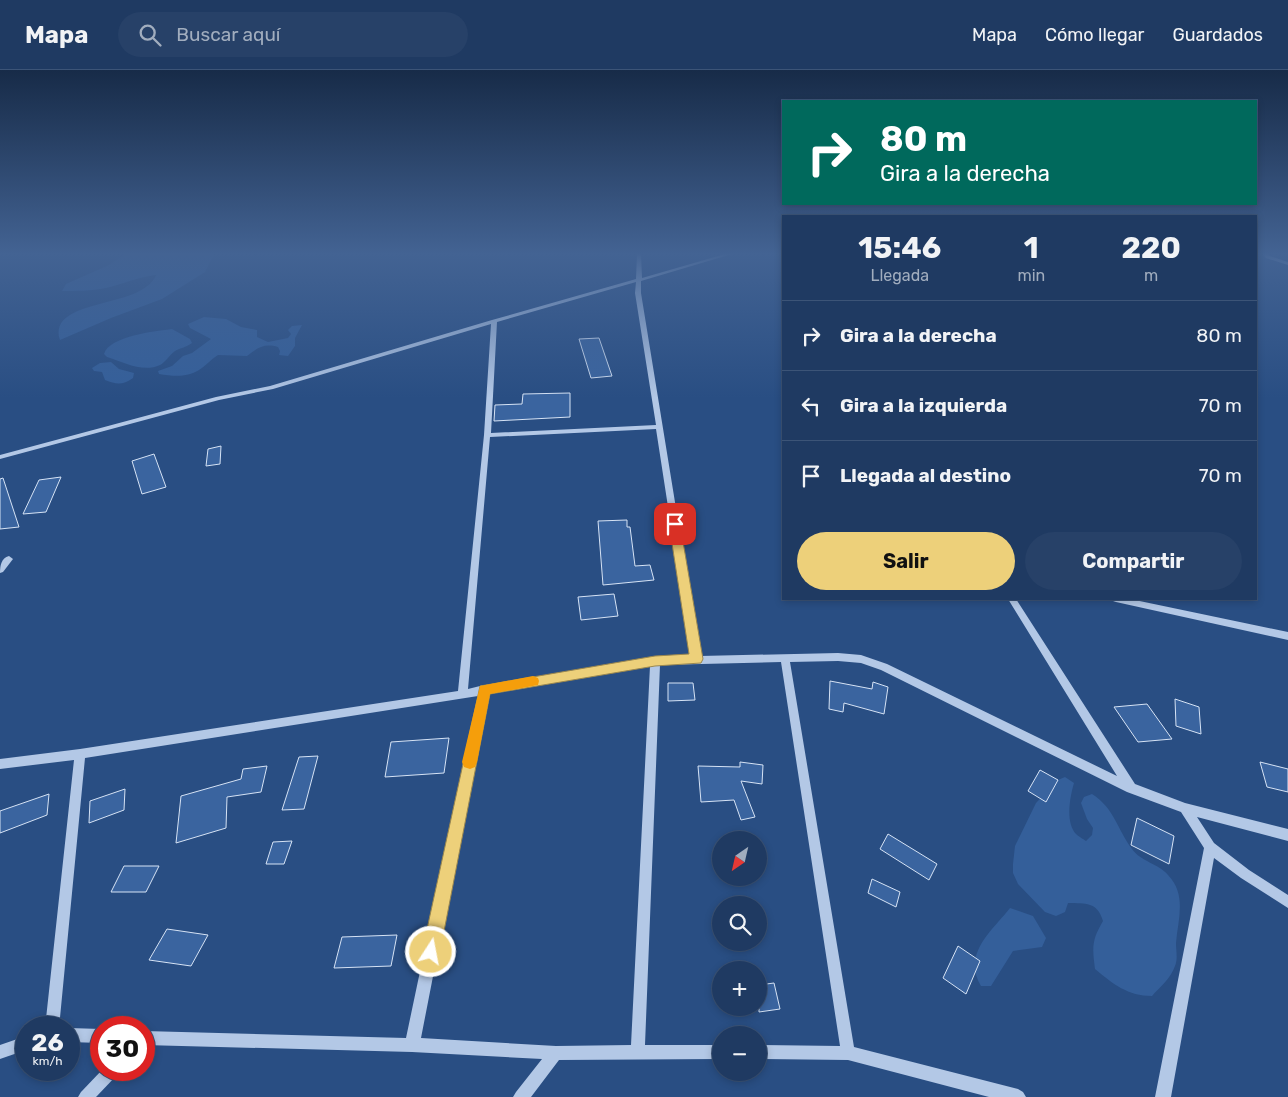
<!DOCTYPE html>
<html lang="es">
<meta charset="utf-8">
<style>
:root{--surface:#1f3a62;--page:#274168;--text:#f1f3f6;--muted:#a1adbe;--line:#3c5477;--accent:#edd07a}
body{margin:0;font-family:Rubik,sans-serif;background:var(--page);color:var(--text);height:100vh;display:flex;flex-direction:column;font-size:19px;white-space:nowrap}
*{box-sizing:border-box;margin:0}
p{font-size:16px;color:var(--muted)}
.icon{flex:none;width:28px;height:28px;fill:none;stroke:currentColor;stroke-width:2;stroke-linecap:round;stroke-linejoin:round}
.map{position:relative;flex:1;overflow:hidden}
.drawer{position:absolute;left:782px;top:145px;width:475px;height:385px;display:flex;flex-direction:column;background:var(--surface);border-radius:0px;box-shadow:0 2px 8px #0003,0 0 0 1px var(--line)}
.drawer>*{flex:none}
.banner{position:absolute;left:782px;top:30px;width:475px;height:105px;border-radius:0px;box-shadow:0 2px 8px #0003,0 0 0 1px var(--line);background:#00695c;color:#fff;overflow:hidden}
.needle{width:32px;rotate:214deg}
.buttons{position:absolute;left:712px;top:761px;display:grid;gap:10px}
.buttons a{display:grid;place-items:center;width:55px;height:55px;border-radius:50%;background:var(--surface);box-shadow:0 2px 8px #0003,0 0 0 1px var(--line);font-size:25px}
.speed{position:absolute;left:15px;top:946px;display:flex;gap:10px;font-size:25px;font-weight:700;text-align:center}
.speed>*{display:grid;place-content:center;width:65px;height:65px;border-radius:50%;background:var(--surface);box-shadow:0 2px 8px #0003,0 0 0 1px var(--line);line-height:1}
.speed small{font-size:12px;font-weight:400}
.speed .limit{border:8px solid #d22;background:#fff;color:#111}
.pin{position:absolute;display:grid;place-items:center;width:42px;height:42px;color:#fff;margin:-21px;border-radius:10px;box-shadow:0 2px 8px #0006}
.me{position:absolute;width:55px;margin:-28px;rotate:11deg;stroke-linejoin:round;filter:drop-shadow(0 0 4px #0008)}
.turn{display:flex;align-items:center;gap:18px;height:105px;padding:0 15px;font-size:22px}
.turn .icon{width:65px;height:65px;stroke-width:2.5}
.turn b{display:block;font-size:35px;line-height:42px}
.eta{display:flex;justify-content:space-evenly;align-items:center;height:85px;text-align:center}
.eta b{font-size:30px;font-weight:700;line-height:35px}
.button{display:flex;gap:10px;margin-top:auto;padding:10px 15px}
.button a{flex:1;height:58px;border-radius:30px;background:var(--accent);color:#111;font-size:20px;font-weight:700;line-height:58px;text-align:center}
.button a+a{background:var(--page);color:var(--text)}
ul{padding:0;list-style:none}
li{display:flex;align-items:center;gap:15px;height:70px;padding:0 15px;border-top:1px solid var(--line)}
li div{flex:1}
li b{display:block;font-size:19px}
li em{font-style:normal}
header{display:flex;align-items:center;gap:30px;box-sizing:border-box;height:70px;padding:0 25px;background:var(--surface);border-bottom:1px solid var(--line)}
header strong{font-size:24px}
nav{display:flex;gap:28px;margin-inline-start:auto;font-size:18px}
.search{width:350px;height:45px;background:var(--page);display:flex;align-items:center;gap:12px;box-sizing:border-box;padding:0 18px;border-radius:28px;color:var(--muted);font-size:19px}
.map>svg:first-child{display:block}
.green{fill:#345f9a}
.building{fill:#3a649f;stroke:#d6e3f5}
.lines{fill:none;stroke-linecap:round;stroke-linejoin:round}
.minor{fill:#b3c8e6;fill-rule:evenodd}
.route{fill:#edd07a;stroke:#9a874f}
.slow{fill:#f59e0b}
</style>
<header>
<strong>Mapa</strong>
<div class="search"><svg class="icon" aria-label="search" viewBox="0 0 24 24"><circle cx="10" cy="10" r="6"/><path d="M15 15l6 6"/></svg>Buscar aquí</div>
<nav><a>Mapa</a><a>Cómo llegar</a><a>Guardados</a></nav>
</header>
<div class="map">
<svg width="1288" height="1027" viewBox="0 0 1288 1027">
<rect width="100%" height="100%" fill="#294e83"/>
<g class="green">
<path d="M125,184H214L205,202L162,229L111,248L60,270C47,227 142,240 156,205C138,207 123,214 106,218C91,221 77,221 62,221L66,214L109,195Z"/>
<path d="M204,247L226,249L241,257L257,260V267L268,272L288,268L291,264L288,260L292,256L302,255L295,268V276L288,286L279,285L280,281L278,277C264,273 257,278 247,286L218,285C211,289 206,296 199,300C186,308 173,306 159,304L158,301L172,296L183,286L192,283L211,269L190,258L188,254Z"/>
<path d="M172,259L190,269L192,273C187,277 180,278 175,281C169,285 166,292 160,295C143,303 123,292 107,287L104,284C109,266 156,261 172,259Z"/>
<path d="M111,292L119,299L134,303L133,308C123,315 117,315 105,310L102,302L94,301L92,298L100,293Z"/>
<path d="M1065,707L1074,713C1070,727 1065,752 1076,764C1078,766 1083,769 1086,771L1092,765L1093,758L1087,749L1081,733L1084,727L1092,724C1115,739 1117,759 1132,779C1141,792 1158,793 1168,805C1187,825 1178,849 1176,873C1176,881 1178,889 1175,896C1171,908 1160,917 1152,926C1128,926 1113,914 1095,899C1092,876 1092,870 1103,851C1097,831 1086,834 1068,833L1065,842L1056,846L1045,842L1018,814L1013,803V794L1015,776L1036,733L1058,710Z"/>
<path d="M1010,838L1033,846L1046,868L1042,877L1013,881L991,916H981C962,884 991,862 1010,838Z"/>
</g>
<g class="building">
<path d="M599,268L612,306L591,308L579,269Z"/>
<path d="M570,323V347L494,351L495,335L522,334L523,324Z"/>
<path d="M221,376L220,394L206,396L208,379Z"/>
<path d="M154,384L166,417L142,424L132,391Z"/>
<path d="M61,407L46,442L23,444L39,410Z"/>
<path d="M3,408L19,457L0,459V409Z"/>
<path d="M627,450V457H630L635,496L650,495L654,510L603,515L598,451Z"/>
<path d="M614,524L618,546L581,550L578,527Z"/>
<path d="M830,611L872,619L873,612L888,617L884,644L844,633L843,642L829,639Z"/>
<path d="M668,613H693L695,630L668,631Z"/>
<path d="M1175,629L1199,637L1201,664L1176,656Z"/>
<path d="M1147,634L1172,669L1138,672L1114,637Z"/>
<path d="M449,668L444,703L385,707L391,672Z"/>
<path d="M318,686L304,739L282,740L299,687Z"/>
<path d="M740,692L763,695L762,714L741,711L755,747L741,750L734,730L701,732L698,696L740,697Z"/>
<path d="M1260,692L1288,699V722L1267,717Z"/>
<path d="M267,696L261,722L227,727L226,758L176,773L181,726L241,709L243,699Z"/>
<path d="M1040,700L1058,710L1046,732L1028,721Z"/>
<path d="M125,719L124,740L89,753L90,731Z"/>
<path d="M49,724L47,745L0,763V741Z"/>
<path d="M1137,748L1174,766L1169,794L1131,775Z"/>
<path d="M888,764L937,794L929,810L880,779Z"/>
<path d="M292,771L284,794H266L273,772Z"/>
<path d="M124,796H159L146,822H111Z"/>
<path d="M872,809L900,822L896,837L868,823Z"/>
<path d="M167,859L208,865L191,896L149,890Z"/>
<path d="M397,865L391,896L334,898L342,867Z"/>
<path d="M958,876L980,891L966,924L943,908Z"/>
<path d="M774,913L780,939L759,942V915Z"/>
</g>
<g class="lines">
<g class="minor">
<path d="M637,184H641L642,208L725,184H732L641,211V223L700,586L838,583L861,585L887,594L1117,706L1008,529H1016L1135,714L1185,733L1288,759V771L1197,747L1214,773L1249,800L1288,825V838L1241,808L1214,788L1171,1027H1155L1204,778L1181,742L1127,722L881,600L861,593L838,591L790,592L854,977L1018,1019L1023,1022L1026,1027H989L848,990L759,989V975L840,976L781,592L660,595L645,975H721V989L559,990L531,1027H513L516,1022L542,989L412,982L144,975V961L406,968L478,626L85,688L59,958H45L74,690L0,699V689L80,679L458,621L484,365L491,254L273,319L219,330L0,389V385L216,327L270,316L492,250L636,209ZM636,212L635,223L656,355L491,363L497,252ZM656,359L691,586L655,587L487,616L484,615L468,619L490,367ZM650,596L631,975L556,976L421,968L488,624Z"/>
<path d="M1263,184H1267L1270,186L1288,192V195L1266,188Z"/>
<path d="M9,486L13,489L3,502L0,503C0,496 1,488 9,486Z"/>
<path d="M1112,529H1130L1288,562V570L1116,532L1113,531Z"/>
<path d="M69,958L101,959V973L69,972Z"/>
<path d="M26,966V980L0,989V975Z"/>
<path d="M102,1000H119L117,1005L96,1027H78L81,1022Z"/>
</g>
</g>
<linearGradient id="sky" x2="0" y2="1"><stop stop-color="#172b48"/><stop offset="0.56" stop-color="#436393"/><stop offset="1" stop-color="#436393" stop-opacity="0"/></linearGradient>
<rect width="1288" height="328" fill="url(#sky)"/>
<path class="route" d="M671,451H675L680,454L703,589L701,593L655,596L490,624L440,882L437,888L431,890L425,888L422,882L480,616L655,586L689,584L669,454Z"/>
<path class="slow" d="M533,606L538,608L539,611L538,615L490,624L477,692L475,697L470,699L464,697L462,692L480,616Z"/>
</svg>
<div class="buttons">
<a><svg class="needle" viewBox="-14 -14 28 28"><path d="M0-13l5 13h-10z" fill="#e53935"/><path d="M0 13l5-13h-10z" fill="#a1adbe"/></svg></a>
<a><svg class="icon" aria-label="search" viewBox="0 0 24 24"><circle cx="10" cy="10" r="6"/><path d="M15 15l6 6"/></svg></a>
<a>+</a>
<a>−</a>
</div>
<div class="speed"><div>26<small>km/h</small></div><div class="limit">30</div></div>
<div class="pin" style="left:675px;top:454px;background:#d93025"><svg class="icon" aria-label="arrive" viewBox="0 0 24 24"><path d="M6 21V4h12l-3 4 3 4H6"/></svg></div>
<svg class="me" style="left:431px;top:882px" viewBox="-20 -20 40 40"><circle r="17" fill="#edd07a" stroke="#fff" stroke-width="3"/><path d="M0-11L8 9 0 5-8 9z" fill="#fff"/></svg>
<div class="banner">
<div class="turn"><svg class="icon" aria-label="right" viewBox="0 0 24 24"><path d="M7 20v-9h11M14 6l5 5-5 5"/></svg><div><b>80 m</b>Gira a la derecha</div></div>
</div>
<section class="drawer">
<div class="eta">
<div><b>15:46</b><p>Llegada</p></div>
<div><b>1</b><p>min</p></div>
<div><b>220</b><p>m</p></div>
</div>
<ul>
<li><svg class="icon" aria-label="right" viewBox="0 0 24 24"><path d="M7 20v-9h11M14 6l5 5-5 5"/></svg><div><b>Gira a la derecha</b></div><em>80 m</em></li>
<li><svg class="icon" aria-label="left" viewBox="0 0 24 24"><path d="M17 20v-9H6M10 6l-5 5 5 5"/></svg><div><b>Gira a la izquierda</b></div><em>70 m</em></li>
<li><svg class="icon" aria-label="arrive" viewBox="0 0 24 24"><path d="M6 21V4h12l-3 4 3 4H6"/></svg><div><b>Llegada al destino</b></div><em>70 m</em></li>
</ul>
<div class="button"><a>Salir</a><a>Compartir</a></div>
</section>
</div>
